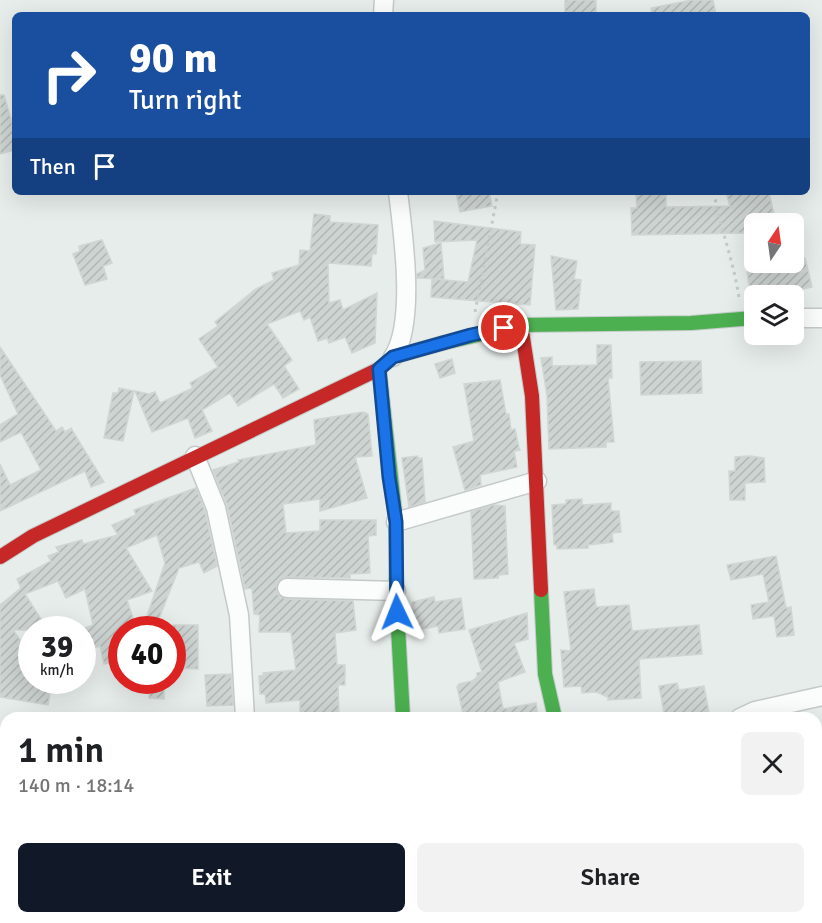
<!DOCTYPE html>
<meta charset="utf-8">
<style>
:root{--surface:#fff;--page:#f2f2f2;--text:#202124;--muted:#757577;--accent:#111827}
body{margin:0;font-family:Signika,sans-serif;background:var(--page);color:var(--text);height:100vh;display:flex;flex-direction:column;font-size:22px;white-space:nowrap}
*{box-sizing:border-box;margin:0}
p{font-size:20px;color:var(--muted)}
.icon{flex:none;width:33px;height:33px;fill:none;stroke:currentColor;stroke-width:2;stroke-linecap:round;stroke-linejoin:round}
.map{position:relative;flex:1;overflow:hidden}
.sheet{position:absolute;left:0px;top:712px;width:822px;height:212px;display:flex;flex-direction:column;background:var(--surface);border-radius:18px 18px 0 0;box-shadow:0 6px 24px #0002}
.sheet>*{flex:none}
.top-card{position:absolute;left:12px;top:12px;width:798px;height:183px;border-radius:9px;box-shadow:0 6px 24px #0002;background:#1a4fa0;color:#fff;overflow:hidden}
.needle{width:39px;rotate:13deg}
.tools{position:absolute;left:744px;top:213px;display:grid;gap:12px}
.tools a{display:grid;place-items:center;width:60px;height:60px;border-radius:9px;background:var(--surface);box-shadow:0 6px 24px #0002;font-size:30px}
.speed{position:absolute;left:18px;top:616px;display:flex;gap:12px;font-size:30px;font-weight:700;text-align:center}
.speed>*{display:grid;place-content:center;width:78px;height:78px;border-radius:50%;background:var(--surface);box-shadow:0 6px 24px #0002;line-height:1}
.speed small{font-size:15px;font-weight:400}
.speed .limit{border:9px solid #d22;background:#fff;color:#111}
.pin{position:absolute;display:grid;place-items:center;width:51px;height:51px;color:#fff;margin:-26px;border:3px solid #fff;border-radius:50%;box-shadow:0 2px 6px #0007}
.me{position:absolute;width:66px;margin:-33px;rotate:358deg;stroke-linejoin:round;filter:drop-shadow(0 0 4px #0008)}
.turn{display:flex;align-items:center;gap:21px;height:126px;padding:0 18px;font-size:27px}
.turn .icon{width:78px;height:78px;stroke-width:2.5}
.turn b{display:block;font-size:42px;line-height:51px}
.then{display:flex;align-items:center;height:57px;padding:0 18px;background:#0003;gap:12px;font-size:22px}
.round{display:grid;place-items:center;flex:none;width:63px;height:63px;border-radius:9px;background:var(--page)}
.overview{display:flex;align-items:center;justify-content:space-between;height:102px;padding:0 18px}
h1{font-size:36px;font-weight:600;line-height:45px}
.primary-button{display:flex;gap:12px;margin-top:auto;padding:12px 18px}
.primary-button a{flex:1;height:69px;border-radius:9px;background:var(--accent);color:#fff;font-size:24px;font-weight:600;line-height:69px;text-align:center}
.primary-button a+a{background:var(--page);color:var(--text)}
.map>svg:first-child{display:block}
.building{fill:url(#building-hatch);stroke:#d0d6d3;stroke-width:1.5}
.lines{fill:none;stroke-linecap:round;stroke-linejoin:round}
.street-casing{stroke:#c4cac8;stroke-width:21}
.fast-casing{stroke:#c3cbc8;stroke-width:16}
.jam-casing{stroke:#c3cbc8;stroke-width:16}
.path{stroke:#c2ccca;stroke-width:3;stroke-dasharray:3 4.5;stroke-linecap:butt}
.street{stroke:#fbfcfc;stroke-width:18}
.fast{stroke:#4caf50;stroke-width:14}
.jam{stroke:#c62828;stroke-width:14}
.route-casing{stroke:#114b97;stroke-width:15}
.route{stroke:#1a73e8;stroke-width:10}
</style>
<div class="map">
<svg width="822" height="923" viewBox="0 0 822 923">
<defs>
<pattern id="building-hatch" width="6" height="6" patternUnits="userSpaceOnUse" patternTransform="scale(1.5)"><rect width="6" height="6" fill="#ced4d2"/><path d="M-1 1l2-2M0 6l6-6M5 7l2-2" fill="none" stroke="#b1b7b5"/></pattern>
</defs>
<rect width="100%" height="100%" fill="#e7edea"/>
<g class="building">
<rect x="565" y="0" width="31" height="15"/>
<path d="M692,0H713L716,15H652L651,8Z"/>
<path d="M0,95H4L15,133V150L0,154Z"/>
<path d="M456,192H489L492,206L460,212Z"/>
<path d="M636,192H666V207L730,206L726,192H769L776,224H746L749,233L632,235L631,208H637Z"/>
<path d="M314,214L330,216V222L378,225L376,254H372L371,266L328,263L329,303L340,300L343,310L377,293L375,343L352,353L345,337L329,343L327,338L318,341L310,317L304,320L300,311L267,324L292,360L284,366L299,389L283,398L274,384L238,406L230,393L202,410L212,431L195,438L188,418L152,432L135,391L149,394L155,392L160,403L193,388L190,383L218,367L199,339L218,326L215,322L256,289L274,280L272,273L299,265L300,250L310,251Z"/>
<path d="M434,221L521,232L520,244L535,245L530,305L431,297L432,279L468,282L477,240L435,242Z"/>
<path d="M102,240L112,263L103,266L107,279L85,285L73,254L80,251L79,246Z"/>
<path d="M441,243L444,279L417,278V274L425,270L423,248Z"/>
<path d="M551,256L577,261L574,279L581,280L578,309L556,310Z"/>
<path d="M805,258L812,287L772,296H751L747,272Z"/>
<path d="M597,345H611L612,378H608L614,442H606V447L549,449L547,395L541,358L552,357V366L597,365Z"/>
<path d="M0,347L56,431L62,427L65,432L71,428L104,482L91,487L85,471L0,511V464L10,485L41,470L21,432L0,442V425L18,414L0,375Z"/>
<path d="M452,359L455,373L440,378L435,364Z"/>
<path d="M701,361L702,393L641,395L640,362Z"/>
<path d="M500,380L506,414H509L511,430L515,429L519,448L520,450L514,451L517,467L480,475L481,485L465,490L453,447L474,441L464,384Z"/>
<path d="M119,388L134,391L123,441L104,438L113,393H118Z"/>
<path d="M363,412L368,414L372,456L355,457L367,498L320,511V499L283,504L286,533L320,531V520H376V535L368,536L370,573L350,574V578L287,577L277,583V594L286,599L353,601L356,630L335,633L337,665H345V685H338L339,718H300V700L266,703L265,694H260L259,676L264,675L263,673L296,670L291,632H259L260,615L254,614L252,588L245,589L227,505L213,470L239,462L238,460L316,445L314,420Z"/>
<path d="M418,456V459L422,458L425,502L409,507L402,458Z"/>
<path d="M750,456L764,458L765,482L745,483V500H730L729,471H735V457Z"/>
<path d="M196,488L205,511L217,566L204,573L199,562L179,568L158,621L147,616L165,563L157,535L126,548L152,591L127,600L137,630H122V660L104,664L100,646L93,648L85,628L93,625L85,589L66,598L58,581L25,594L48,630H13L32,656V681H52L48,705L0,697V605L21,588L17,579L51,561L48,556L59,552L56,547L82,540L83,544L118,535L112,525L136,515L134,510Z"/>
<path d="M582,499V505L611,503V511H619L621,532L612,533L613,542L588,545V548L557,549V545H554L552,505L566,504V500Z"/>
<path d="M493,505L505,506L508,574L499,575L498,578L474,579L471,512Z"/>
<path d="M776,556L786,608L791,607L794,635L777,637L774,616L753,619L751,605L769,602L763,574L731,580L727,565Z"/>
<path d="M594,589L596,607L629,605L632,631L699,625L702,654L639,659L641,698L608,700V697L596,692L582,693L581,686L564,687L561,650L571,651L564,592Z"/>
<path d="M434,597L435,602L461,598L465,629L439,633L438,626L413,631L412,602Z"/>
<path d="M527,613L528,639L514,643L525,672L498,682L503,709L536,703L538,717L464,718L457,687L459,684L472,681L477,677V673L482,672L469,630Z"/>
<path d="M173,625H198V669L172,668Z"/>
<path d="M231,674L233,705L207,706L205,675Z"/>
<path d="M150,681H164V699L149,698Z"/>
<path d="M677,683L679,690L704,686L710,718H665L659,686Z"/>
</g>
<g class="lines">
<defs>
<g id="street">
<path d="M383,15L384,0"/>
<path d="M794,318H822"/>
<path d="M393,357C416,323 403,233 398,192"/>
<path d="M195,456L216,508L239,615L245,718"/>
<path d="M396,522L537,481"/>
<path d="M287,588L396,591"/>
<path d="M740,718L755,711L822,696"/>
<path d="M0,750H6"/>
<path d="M270,918V923"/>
<path d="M415,918L416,923"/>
<path d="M564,918L565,923"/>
<path d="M750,918V923"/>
</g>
<g id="fast">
<path d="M443,343L521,325L691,323L754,318"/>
<path d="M379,369L396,522V591L403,718"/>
<path d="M541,590L545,674L555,718"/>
</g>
<g id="jam">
<path d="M521,325L532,396L541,590"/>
<path d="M0,557L33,536L379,369L393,357L443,343"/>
</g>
</defs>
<use href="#street" class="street-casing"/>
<use href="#fast" class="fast-casing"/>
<use href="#jam" class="jam-casing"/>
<g class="path">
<path d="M714,192C720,228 734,262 739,298"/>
<path d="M475,312L498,192"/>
</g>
<use href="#street" class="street"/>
<use href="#fast" class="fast"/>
<use href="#jam" class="jam"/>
</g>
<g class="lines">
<defs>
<path id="route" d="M397,612L396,522L389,477L379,369L393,357L471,335L504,328"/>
</defs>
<use href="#route" class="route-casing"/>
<use href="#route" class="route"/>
</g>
</svg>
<div class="tools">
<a><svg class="needle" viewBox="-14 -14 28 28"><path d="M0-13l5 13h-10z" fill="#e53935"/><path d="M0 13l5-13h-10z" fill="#757577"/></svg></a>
<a><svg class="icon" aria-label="layers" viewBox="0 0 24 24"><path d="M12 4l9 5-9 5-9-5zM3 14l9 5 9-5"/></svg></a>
</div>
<div class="speed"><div>39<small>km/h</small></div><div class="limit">40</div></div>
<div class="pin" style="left:504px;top:328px;background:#d93025"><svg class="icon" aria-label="arrive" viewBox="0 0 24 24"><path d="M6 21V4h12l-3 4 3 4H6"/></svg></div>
<svg class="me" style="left:397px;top:612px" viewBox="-20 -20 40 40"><path d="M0-17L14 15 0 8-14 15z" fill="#1a73e8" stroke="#fff" stroke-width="4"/></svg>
<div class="top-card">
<div class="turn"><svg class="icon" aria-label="right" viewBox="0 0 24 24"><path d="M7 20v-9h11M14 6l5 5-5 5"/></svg><div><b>90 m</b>Turn right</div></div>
<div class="then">Then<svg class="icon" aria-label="arrive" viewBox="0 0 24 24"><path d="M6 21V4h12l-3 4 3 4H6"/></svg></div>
</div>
<section class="sheet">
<div class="overview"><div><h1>1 min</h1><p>140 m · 18:14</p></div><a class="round"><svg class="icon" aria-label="close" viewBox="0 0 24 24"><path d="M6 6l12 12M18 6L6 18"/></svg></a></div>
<div class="primary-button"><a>Exit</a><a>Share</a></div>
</section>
</div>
